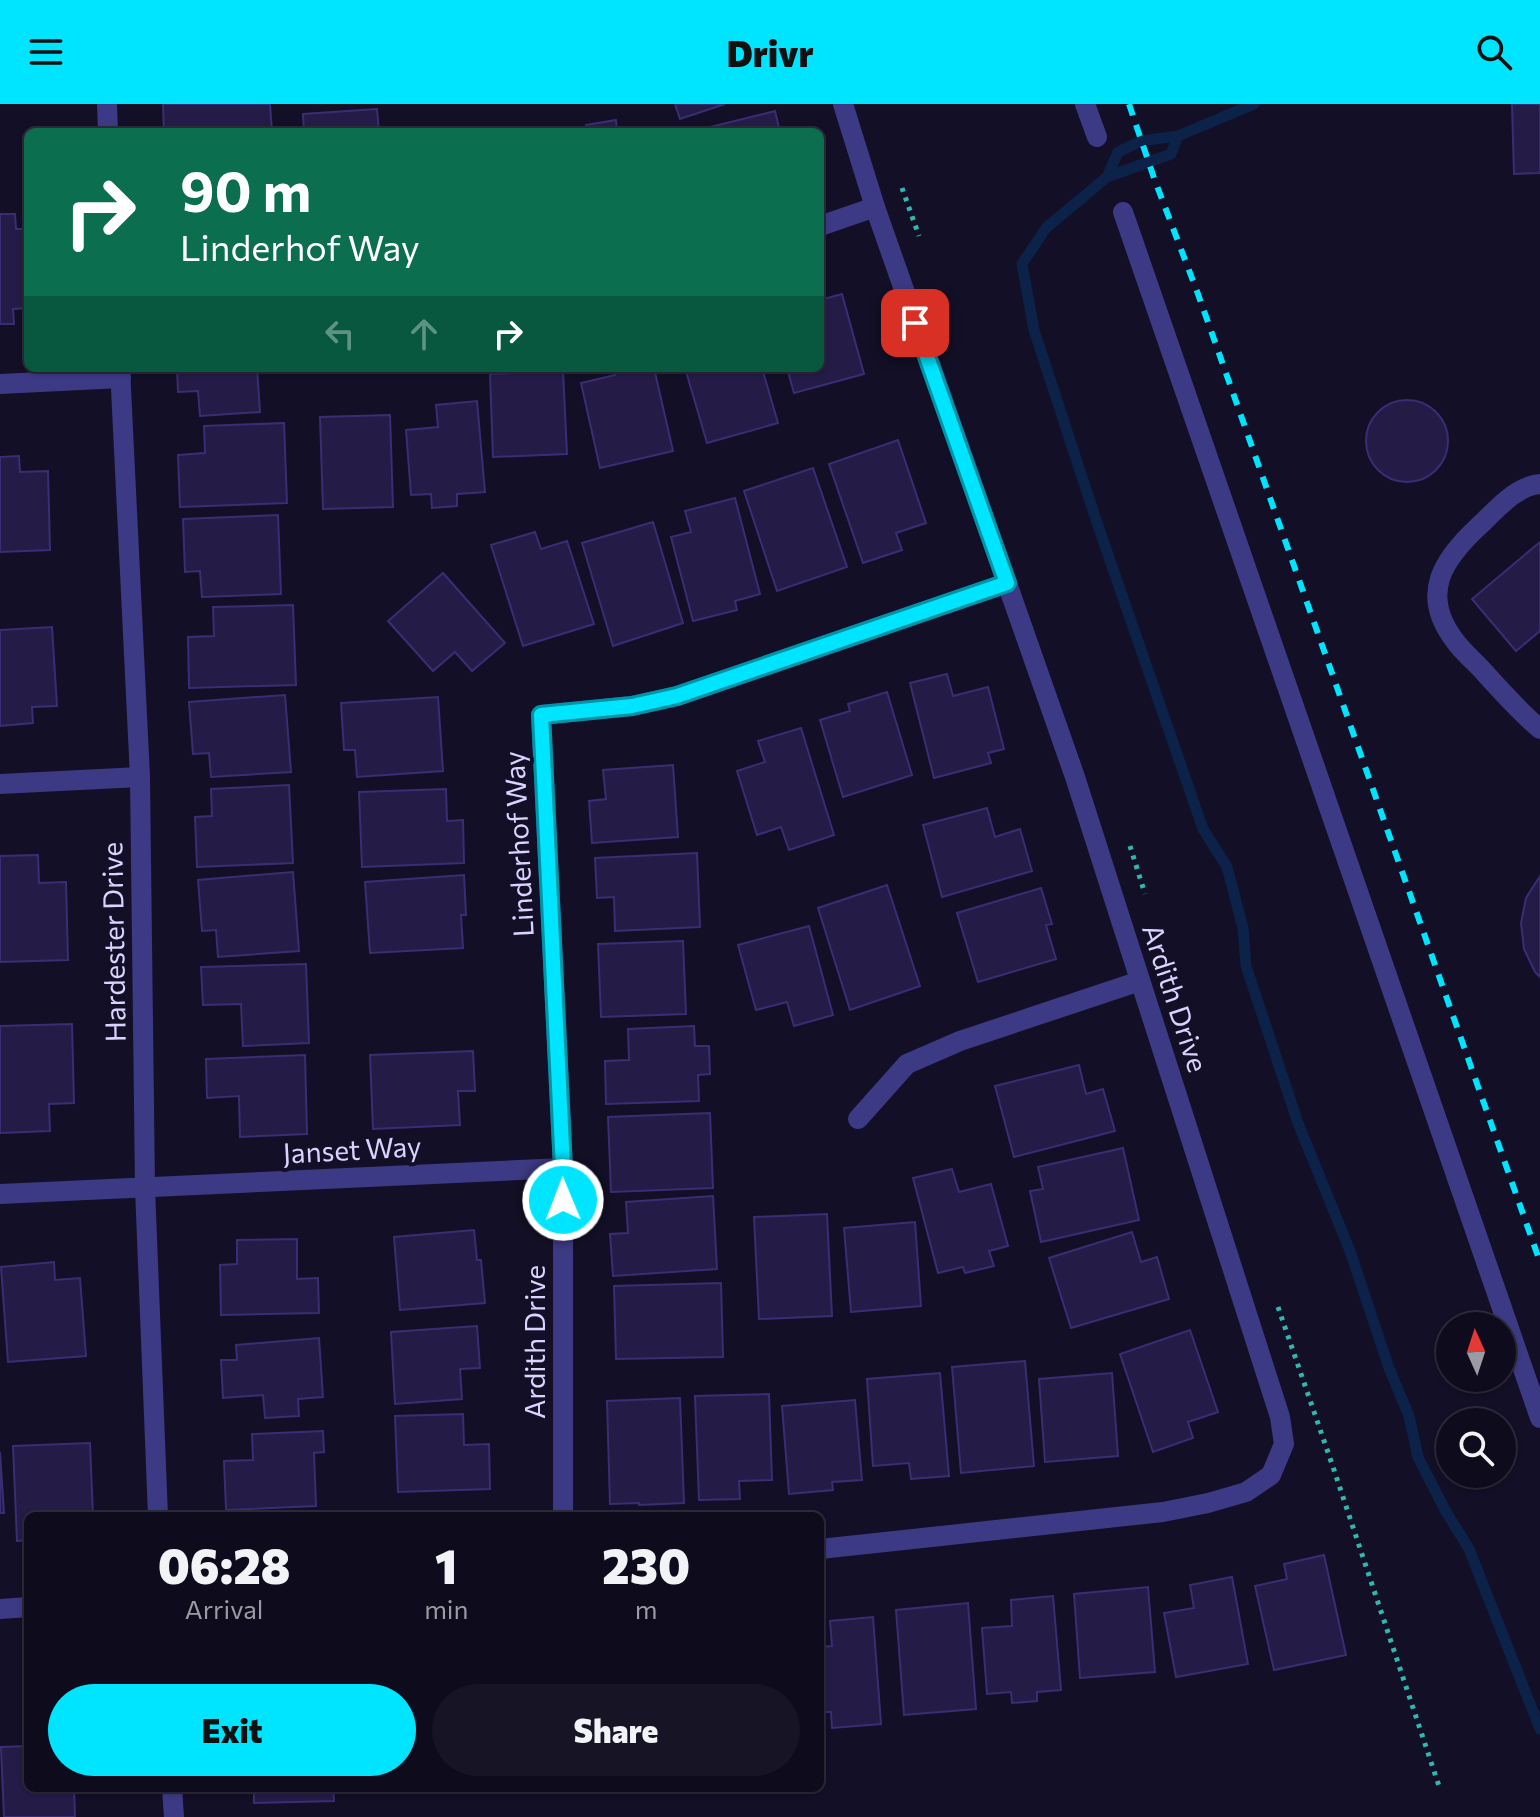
<!DOCTYPE html>
<style>
:root{--surface:#0e0b1c;--page:#171425;--text:#f1f3f6;--muted:#9b9ba3;--line:#2e2b3b;--accent:#00e5ff}
body{margin:0;font-family:Commissioner,sans-serif;background:var(--page);color:var(--text);height:100vh;display:flex;flex-direction:column;font-size:30px;white-space:nowrap}
*{box-sizing:border-box;margin:0}
p{font-size:26px;color:var(--muted)}
.icon{flex:none;width:44px;height:44px;fill:none;stroke:currentColor;stroke-width:2;stroke-linecap:round;stroke-linejoin:round}
.map{position:relative;flex:1;overflow:hidden}
.details{position:absolute;left:24px;top:1408px;width:800px;height:280px;display:flex;flex-direction:column;background:var(--surface);border-radius:12px;box-shadow:0 2px 6px #0004,0 0 0 2px var(--line)}
.details>*{flex:none}
.guide{position:absolute;left:24px;top:24px;width:800px;height:244px;border-radius:12px;box-shadow:0 2px 6px #0004,0 0 0 2px var(--line);background:#0b6e4f;color:#fff;overflow:hidden}
.needle{width:52px;rotate:357deg}
.tools{position:absolute;left:1436px;top:1208px;display:grid;gap:16px}
.tools a{display:grid;place-items:center;width:80px;height:80px;border-radius:50%;background:var(--surface);box-shadow:0 2px 6px #0004,0 0 0 2px var(--line);font-size:40px}
.pin{position:absolute;display:grid;place-items:center;width:68px;height:68px;color:#fff;margin:-34px;border-radius:16px;box-shadow:0 4px 12px #0006}
.me{position:absolute;width:88px;margin:-44px;rotate:359deg;stroke-linejoin:round;filter:drop-shadow(0 0 6px #0008)}
.turn{display:flex;align-items:center;gap:28px;height:168px;padding:0 24px;font-size:36px}
.turn .icon{width:104px;height:104px;stroke-width:2.5}
.turn b{display:block;font-size:56px;line-height:68px}
.lanes{display:flex;align-items:center;height:76px;padding:0 24px;background:#0003;justify-content:center;gap:40px;direction:ltr}
.lanes .off{opacity:.35}
.eta{display:flex;justify-content:space-evenly;align-items:center;height:136px;text-align:center}
.eta b{font-size:48px;font-weight:800;line-height:56px}
.cta{display:flex;gap:16px;margin-top:auto;padding:16px 24px}
.cta a{flex:1;height:92px;border-radius:48px;background:var(--accent);color:#111;font-size:32px;font-weight:800;line-height:92px;text-align:center}
.cta a+a{background:var(--page);color:var(--text)}
header{display:flex;justify-content:space-between;align-items:center;height:104px;padding:0 24px;background:var(--accent);color:#111;font-size:36px;font-weight:800}
.map>svg:first-child{display:block}
.lines{fill:none;stroke-linecap:round;stroke-linejoin:round}
.stream{stroke:#0c2248;stroke-width:11}
.building{fill:#241b47;stroke:#3b2d73;stroke-width:2}
.path{stroke:#2fb8b0;stroke-width:5;stroke-dasharray:4 6;stroke-linecap:butt}
.lane{stroke:#3d3a85;stroke-width:20}
.street{stroke:#3d3a85;stroke-width:20}
.rail{stroke:#00e5ff;stroke-width:6;stroke-dasharray:12 10;stroke-linecap:butt}
.route-casing{stroke:#0095a6;stroke-width:20}
.route{stroke:#00e5ff;stroke-width:14}
.labels{text-anchor:middle;stroke-width:8;stroke-linejoin:round;paint-order:stroke}
.street-label{font-size:28px;fill:#d9d4ff;stroke:#130f26}
</style>
<header><svg class="icon" aria-label="menu" viewBox="0 0 24 24"><path d="M4 6h16M4 12h16M4 18h16"/></svg>Drivr<svg class="icon" aria-label="search" viewBox="0 0 24 24"><circle cx="10" cy="10" r="6"/><path d="M15 15l6 6"/></svg></header>
<div class="map">
<svg width="1540" height="1713" viewBox="0 0 1540 1713">
<rect width="100%" height="100%" fill="#130f26"/>
<g class="lines">
<g class="stream">
<path d="M1178,32L1171,50L1107,73L1046,124L1022,160L1034,226L1096,416L1203,725L1227,763L1243,824L1246,862L1298,1019L1350,1147L1389,1264L1409,1312L1418,1353L1445,1406L1469,1445L1540,1625"/>
<path d="M1107,73L1118,48L1141,37L1178,32L1254,0"/>
</g>
</g>
<g class="building">
<path d="M163,0H270L272,28H164Z"/>
<path d="M675,0H725L680,15Z"/>
<path d="M1512,0H1540V69L1514,70Z"/>
<path d="M377,5L379,28H304L303,10Z"/>
<path d="M775,7L780,28H690Z"/>
<path d="M616,16L617,28L639,24V28H588L586,21Z"/>
<path d="M463,24V28H414Z"/>
<path d="M0,110H15L16,125H28V204L13,205L14,220H0Z"/>
<path d="M842,190L864,270L794,289L787,264H820V196Z"/>
<path d="M177,264H257L260,308L200,312L198,287L178,288Z"/>
<path d="M614,264H654L673,347L600,364L581,279L615,271Z"/>
<path d="M685,264H762L778,319L707,339Z"/>
<path d="M563,267L567,350L493,353L490,270Z"/>
<circle cx="1407" cy="337" r="41"/>
<path d="M477,297L485,388L457,390V402L432,404L431,390L411,391L406,326L438,323L436,301Z"/>
<path d="M390,311L393,403L323,405L320,313Z"/>
<path d="M284,319L287,399L180,403L178,351L205,349L204,322Z"/>
<path d="M898,336L926,419L896,429L902,446L863,459L829,360Z"/>
<path d="M19,352L20,368L48,367L50,446L0,448V353Z"/>
<path d="M813,364L847,463L777,487L744,387Z"/>
<path d="M735,394L760,490L735,497L737,506L693,517L671,433L691,428L685,407Z"/>
<path d="M278,411L281,490L202,493L200,467L185,468L183,415Z"/>
<path d="M653,418L683,519L613,542L582,439Z"/>
<path d="M535,428L541,445L567,437L594,520L523,542L491,441Z"/>
<path d="M1540,438V527L1516,547L1472,495Z"/>
<path d="M443,469L505,539L472,567L455,548L433,567L388,517Z"/>
<path d="M293,501L296,581L189,584L188,533L214,532L213,503Z"/>
<path d="M52,523L57,602L32,603L33,619L0,622V526Z"/>
<path d="M947,570L953,592L988,583L1004,645L988,649L991,659L934,674L910,579Z"/>
<path d="M887,588L912,671L843,693L820,616L850,607L848,600Z"/>
<path d="M285,591L291,668L211,673L209,649L193,650L189,598Z"/>
<path d="M438,593L443,667L357,673L355,646H344L341,599Z"/>
<path d="M801,624L834,731L789,746L781,723L757,731L737,667L765,658L758,637Z"/>
<path d="M673,661L678,733L592,739L589,697L606,695L603,666Z"/>
<path d="M289,681L293,759L197,763L195,713L212,712L211,685Z"/>
<path d="M446,685L447,717L463,716L464,759L362,763L359,688Z"/>
<path d="M987,704L995,733L1020,725L1032,767L942,793L923,721Z"/>
<path d="M697,749L700,823L615,827L614,793L597,794L595,754Z"/>
<path d="M38,751L39,779L66,778L68,856L0,858V752Z"/>
<path d="M293,768L299,847L218,853L216,826L202,827L198,776Z"/>
<path d="M464,771L466,811H461L463,844L370,849L365,778Z"/>
<path d="M1540,772V873L1535,868L1524,845L1521,819L1526,794Z"/>
<path d="M887,781L920,882L850,906L818,804Z"/>
<path d="M1041,784L1052,820L1046,821L1056,855L978,878L957,809Z"/>
<path d="M809,822L833,911L794,922L787,898L756,906L738,841Z"/>
<path d="M683,837L686,910L601,913L598,840Z"/>
<path d="M306,860L309,939L243,942L241,900L203,901L201,863Z"/>
<path d="M72,920L74,999L49,1000L50,1027L0,1029V922Z"/>
<path d="M694,922L695,942H709L710,970L698,971L699,997L606,1000L605,957L629,956L628,925Z"/>
<path d="M473,947L475,987H458L460,1021L373,1025L370,951Z"/>
<path d="M305,951L307,1030L240,1033L239,992L207,994L206,955Z"/>
<path d="M1079,961L1086,990L1103,985L1115,1027L1014,1053L995,982Z"/>
<path d="M710,1009L713,1084L611,1088L608,1013Z"/>
<path d="M1123,1044L1139,1116L1041,1138L1030,1087L1043,1085L1038,1063Z"/>
<path d="M952,1065L959,1088L991,1080L1008,1142L989,1147L994,1162L965,1169L963,1163L938,1169L913,1074Z"/>
<path d="M713,1092L717,1165L613,1172L610,1130L628,1129L626,1098Z"/>
<path d="M827,1110L832,1212L759,1215L754,1113Z"/>
<path d="M915,1118L921,1202L851,1208L844,1124Z"/>
<path d="M474,1126L477,1156H481L485,1199L400,1206L394,1133Z"/>
<path d="M1132,1128L1141,1158L1157,1153L1169,1195L1071,1224L1049,1154Z"/>
<path d="M297,1135V1175L318,1174L319,1209L221,1211L220,1161L237,1160V1136Z"/>
<path d="M54,1158L55,1176L80,1174L86,1252L8,1258L1,1163Z"/>
<path d="M721,1179L723,1253L616,1255L614,1182Z"/>
<path d="M477,1222L480,1264L460,1265L462,1295L395,1300L391,1228Z"/>
<path d="M1190,1226L1218,1308L1188,1318L1193,1334L1153,1348L1120,1250Z"/>
<path d="M319,1234L323,1293L298,1295L299,1312L265,1314L263,1291L223,1294L221,1256H237L236,1241Z"/>
<path d="M1025,1257L1034,1362L961,1369L952,1263Z"/>
<path d="M940,1269L949,1372L911,1375L909,1359L873,1362L867,1275Z"/>
<path d="M1112,1269L1118,1352L1045,1358L1039,1275Z"/>
<path d="M769,1290L772,1376L739,1377L740,1395L699,1396L695,1292Z"/>
<path d="M680,1294L684,1399L639,1401V1399L610,1400L607,1297Z"/>
<path d="M855,1296L862,1376L832,1378L833,1386L789,1390L782,1302Z"/>
<path d="M463,1310L464,1341L489,1340L490,1385L398,1388L395,1312Z"/>
<path d="M323,1327L324,1348L314,1349L316,1402L226,1406L224,1357L253,1356L252,1330Z"/>
<path d="M90,1339L93,1412H28V1436L17,1437L13,1342Z"/>
<path d="M0,1348L4,1409H0Z"/>
<path d="M475,1407V1412H391V1410Z"/>
<path d="M1324,1451L1346,1551L1274,1566L1255,1482L1287,1475L1284,1460Z"/>
<path d="M1232,1473L1248,1560L1176,1573L1164,1509L1194,1504L1190,1481Z"/>
<path d="M1148,1483L1155,1568L1080,1574L1074,1490Z"/>
<path d="M1053,1492L1061,1586L1037,1588V1597L1012,1599L1011,1588L987,1590L982,1524L1012,1522L1011,1496Z"/>
<path d="M968,1499L976,1605L904,1611L896,1506Z"/>
<path d="M873,1513L881,1620L832,1624L831,1608H820V1543L832,1542L830,1517Z"/>
<path d="M28,1642V1684H74L75,1713H4L1,1643Z"/>
<path d="M254,1684H333L334,1697L254,1699Z"/>
</g>
<g class="lines">
<g class="path">
<path d="M902,84L919,132"/>
<path d="M1130,742L1145,790"/>
<path d="M1278,1203L1333,1363L1440,1685"/>
</g>
<g class="lane">
<path d="M1085,0L1097,33"/>
<path d="M1123,108L1540,1314"/>
<path d="M1540,380C1516,382 1497,405 1480,421C1443,455 1419,490 1455,537C1463,548 1475,558 1484,568C1502,588 1520,608 1540,625"/>
</g>
<g class="street">
<path d="M107,0L108,28"/>
<path d="M820,122L875,103"/>
<path d="M120,264L140,673L145,1084L158,1412"/>
<path d="M0,280L121,274"/>
<path d="M0,680L140,673"/>
<path d="M858,1015L907,960L960,937L1140,877"/>
<path d="M0,1090L563,1064"/>
<path d="M563,1412V1064L541,611L632,602L677,592L1007,479"/>
<path d="M820,1445L1163,1408L1208,1399L1246,1388L1271,1371L1284,1340L1280,1313L1075,673L875,103L843,0"/>
<path d="M0,1505L28,1503"/>
<path d="M172,1684L174,1713"/>
</g>
<path class="rail" d="M1129,0L1154,74L1198,190L1540,1158"/>
</g>
<g class="lines">
<defs>
<path id="route" d="M563,1096V1064L541,611L632,602L677,592L1007,479L915,219"/>
</defs>
<use href="#route" class="route-casing"/>
<use href="#route" class="route"/>
</g>
<g class="labels">
<g class="street-label">
<text transform="translate(519 740) rotate(-93)" y="10">Linderhof Way</text>
<text transform="translate(114 838) rotate(-91)" y="10">Hardester Drive</text>
<text transform="translate(1175 894) rotate(72)" y="10">Ardith Drive</text>
<text transform="translate(352 1046) rotate(-3)" y="10">Janset Way</text>
<text transform="translate(535 1238) rotate(-90)" y="10">Ardith Drive</text>
</g>
</g>
</svg>
<div class="tools">
<a><svg class="needle" viewBox="-14 -14 28 28"><path d="M0-13l5 13h-10z" fill="#e53935"/><path d="M0 13l5-13h-10z" fill="#9b9ba3"/></svg></a>
<a><svg class="icon" aria-label="search" viewBox="0 0 24 24"><circle cx="10" cy="10" r="6"/><path d="M15 15l6 6"/></svg></a>
</div>
<div class="pin" style="left:915px;top:219px;background:#d93025"><svg class="icon" aria-label="arrive" viewBox="0 0 24 24"><path d="M6 21V4h12l-3 4 3 4H6"/></svg></div>
<svg class="me" style="left:563px;top:1096px" viewBox="-20 -20 40 40"><circle r="17" fill="#00e5ff" stroke="#fff" stroke-width="3"/><path d="M0-11L8 9 0 5-8 9z" fill="#fff"/></svg>
<div class="guide">
<div class="turn"><svg class="icon" aria-label="right" viewBox="0 0 24 24"><path d="M7 20v-9h11M14 6l5 5-5 5"/></svg><div><b>90 m</b>Linderhof Way</div></div>
<div class="lanes"><svg class="icon off" aria-label="left" viewBox="0 0 24 24"><path d="M17 20v-9H6M10 6l-5 5 5 5"/></svg><svg class="icon off" aria-label="ahead" viewBox="0 0 24 24"><path d="M12 20V5M6 11l6-6 6 6"/></svg><svg class="icon" aria-label="right" viewBox="0 0 24 24"><path d="M7 20v-9h11M14 6l5 5-5 5"/></svg></div>
</div>
<section class="details">
<div class="eta">
<div><b>06:28</b><p>Arrival</p></div>
<div><b>1</b><p>min</p></div>
<div><b>230</b><p>m</p></div>
</div>
<div class="cta"><a>Exit</a><a>Share</a></div>
</section>
</div>
